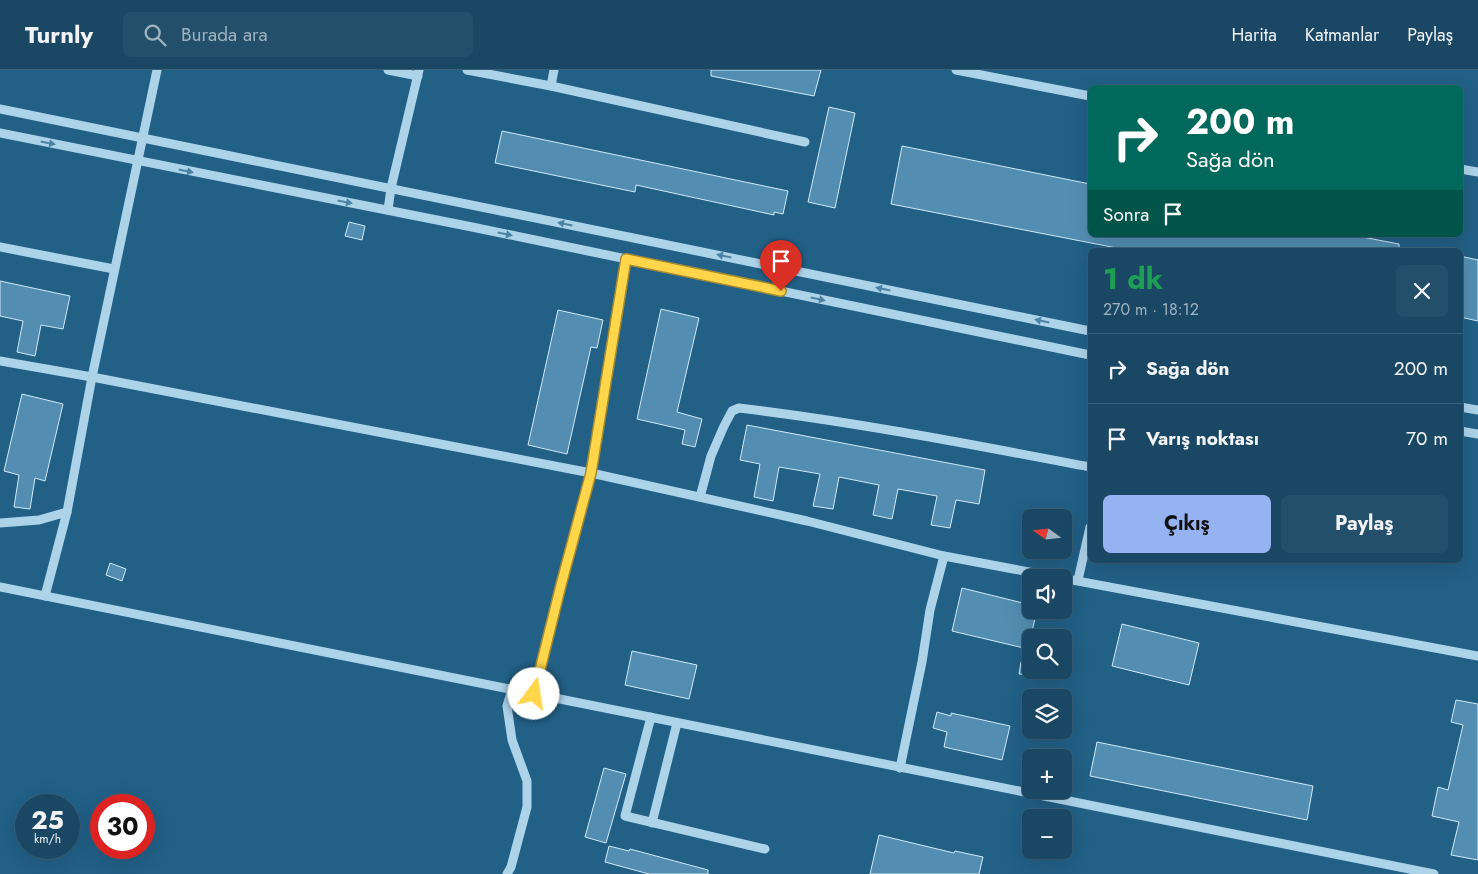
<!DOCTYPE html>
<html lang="tr">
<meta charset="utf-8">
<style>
:root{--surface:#1a4864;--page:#234f6a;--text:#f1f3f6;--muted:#9fb2bf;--line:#386078;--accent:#95b2f1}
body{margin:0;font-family:Jost,sans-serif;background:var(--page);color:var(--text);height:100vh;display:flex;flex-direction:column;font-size:19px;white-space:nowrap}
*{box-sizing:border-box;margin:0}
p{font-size:16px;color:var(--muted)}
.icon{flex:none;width:28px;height:28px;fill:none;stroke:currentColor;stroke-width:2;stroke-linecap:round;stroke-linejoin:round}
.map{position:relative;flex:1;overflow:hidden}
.drawer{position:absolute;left:1088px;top:178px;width:375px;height:315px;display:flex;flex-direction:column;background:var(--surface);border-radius:8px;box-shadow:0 5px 20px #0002,0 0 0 1px var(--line)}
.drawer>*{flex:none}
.banner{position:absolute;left:1088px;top:15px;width:375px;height:152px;border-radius:8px;box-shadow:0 5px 20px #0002,0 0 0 1px var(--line);background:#00695c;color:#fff;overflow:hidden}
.needle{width:32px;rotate:285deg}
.buttons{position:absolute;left:1022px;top:439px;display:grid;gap:10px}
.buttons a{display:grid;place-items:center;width:50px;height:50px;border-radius:8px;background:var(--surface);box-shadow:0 5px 20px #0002,0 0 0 1px var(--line);font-size:25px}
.speed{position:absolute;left:15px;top:724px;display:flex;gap:10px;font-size:25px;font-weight:700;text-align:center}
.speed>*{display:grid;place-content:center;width:65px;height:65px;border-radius:50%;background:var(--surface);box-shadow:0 5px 20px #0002,0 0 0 1px var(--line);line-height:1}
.speed small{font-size:12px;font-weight:400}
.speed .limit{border:8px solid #d22;background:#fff;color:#111}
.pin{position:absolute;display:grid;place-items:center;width:42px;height:42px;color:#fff;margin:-51px -21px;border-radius:50% 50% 50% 0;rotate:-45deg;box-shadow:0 0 5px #0007}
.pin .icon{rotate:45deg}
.me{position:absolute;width:55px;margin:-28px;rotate:14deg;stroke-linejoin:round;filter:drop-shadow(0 0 4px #0008)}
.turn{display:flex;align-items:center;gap:18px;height:105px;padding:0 15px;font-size:22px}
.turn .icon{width:65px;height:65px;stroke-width:2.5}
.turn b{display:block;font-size:35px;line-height:42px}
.then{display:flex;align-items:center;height:48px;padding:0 15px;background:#0003;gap:10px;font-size:19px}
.round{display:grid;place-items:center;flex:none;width:52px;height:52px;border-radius:8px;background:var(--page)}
.summary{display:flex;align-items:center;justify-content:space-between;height:85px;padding:0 15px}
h1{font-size:30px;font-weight:700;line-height:38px;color:#1e9e55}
.button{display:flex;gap:10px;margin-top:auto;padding:10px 15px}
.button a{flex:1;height:58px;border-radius:8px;background:var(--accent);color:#111;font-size:20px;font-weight:700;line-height:58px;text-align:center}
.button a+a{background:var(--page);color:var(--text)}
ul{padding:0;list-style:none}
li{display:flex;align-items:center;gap:15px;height:70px;padding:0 15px;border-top:1px solid var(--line)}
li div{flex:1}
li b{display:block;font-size:19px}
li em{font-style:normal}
header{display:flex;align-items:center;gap:30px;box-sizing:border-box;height:70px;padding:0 25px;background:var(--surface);border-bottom:1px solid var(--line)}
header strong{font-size:24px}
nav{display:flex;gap:28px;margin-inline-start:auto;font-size:18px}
.search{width:350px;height:45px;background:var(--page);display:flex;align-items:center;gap:12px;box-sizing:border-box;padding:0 18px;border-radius:8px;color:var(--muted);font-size:19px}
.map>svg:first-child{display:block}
.building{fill:#538eb2;stroke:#d1e9f7}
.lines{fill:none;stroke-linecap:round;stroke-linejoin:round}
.minor{stroke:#add3e9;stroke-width:9}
.oneway{fill:#4c82a4}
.route-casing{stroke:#a68a30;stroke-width:12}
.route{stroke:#ffd54a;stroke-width:9}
</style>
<header>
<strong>Turnly</strong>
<div class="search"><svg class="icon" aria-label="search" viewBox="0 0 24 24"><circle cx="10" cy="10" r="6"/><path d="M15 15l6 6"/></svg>Burada ara</div>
<nav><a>Harita</a><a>Katmanlar</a><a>Paylaş</a></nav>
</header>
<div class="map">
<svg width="1478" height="804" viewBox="0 0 1478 804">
<rect width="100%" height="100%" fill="#226086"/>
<g class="building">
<path d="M711,0H821L814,26L711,6Z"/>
<path d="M829,37L855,43L835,138L808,132Z"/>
<path d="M502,61L788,121L783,144L774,142V145L636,115L635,122L495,93Z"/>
<path d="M902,76L1090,114V165H1352L1399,174V180H1127L891,134Z"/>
<path d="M349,152L365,156L362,170L345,166Z"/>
<path d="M1460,186L1478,190V251L1460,247Z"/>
<path d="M0,211L70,226L63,259L41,255L35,286L17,282L23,251L0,246Z"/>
<path d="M661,239L699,248L677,342L702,349L695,377L682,374L685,360L637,349Z"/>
<path d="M558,240L603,250L597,278L591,277L567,384L528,375Z"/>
<path d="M22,324L63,334L45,411L35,408L30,439L14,437L19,405L4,401Z"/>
<path d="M747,355L985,400L979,434L956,430L950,458L931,455L937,426L898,419L892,449L873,445L879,415L839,407L833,439L813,436L820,404L779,397L773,431L754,427L760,394L740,390Z"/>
<path d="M110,493L126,499L122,511L106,505Z"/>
<path d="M962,518L1031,535V540H1037L1028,579L952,561Z"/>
<path d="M1122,554L1199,573L1189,615L1112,596Z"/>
<path d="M632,581L697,595L689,629L625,615Z"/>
<path d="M1021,592L1031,593V605L1019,604Z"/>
<path d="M1456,630L1478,634V790L1451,785L1459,752L1432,746L1438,717L1448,720L1463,655L1451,652Z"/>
<path d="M937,642L951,646V643L1010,656L1002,690L944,677L947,662L933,658Z"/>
<path d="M1097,672L1313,716L1307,750L1090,706Z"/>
<path d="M604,698L626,704L606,773L585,767Z"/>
<path d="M879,765L954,783L955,781L983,787L979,804H870Z"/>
<path d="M609,776L629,781L630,779L708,800V804H649L605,792Z"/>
</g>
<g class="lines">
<g class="minor">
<path d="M388,0L418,6"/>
<path d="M467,0L551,16L805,72"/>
<path d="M956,0L1090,26"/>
<path d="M551,16L554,0"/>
<path d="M0,39L1090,261"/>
<path d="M0,63L472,157L1090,285"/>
<path d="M1460,99L1478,102"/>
<path d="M388,140L391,118L419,0"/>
<path d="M0,177L114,199"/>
<path d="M0,291L92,307L591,403L807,451L944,486L1478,586"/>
<path d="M1460,337L1478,340"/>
<path d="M1460,361L1478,364"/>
<path d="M700,427L711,386L724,356L732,341L739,338C857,352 974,375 1090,397"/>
<path d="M0,453L39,450L67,442"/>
<path d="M1078,510L1090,457"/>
<path d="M0,517L1434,804"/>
<path d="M45,526L67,442L92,307L157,0"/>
<path d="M534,624L561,515L591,403L626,189"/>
<path d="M651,647L625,746L765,779"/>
<path d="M900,698L922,592L930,540L944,486"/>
<path d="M652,753L677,653"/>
<path d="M507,804L511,797L527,737V711L512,670L507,636L512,619"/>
</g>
</g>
<defs><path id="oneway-solid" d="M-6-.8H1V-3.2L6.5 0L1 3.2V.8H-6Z" transform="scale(1.25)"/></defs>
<g class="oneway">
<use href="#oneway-solid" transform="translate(48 73) rotate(11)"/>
<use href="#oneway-solid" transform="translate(186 101) rotate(11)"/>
<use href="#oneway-solid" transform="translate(345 132) rotate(11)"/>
<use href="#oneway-solid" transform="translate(565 154) rotate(-168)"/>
<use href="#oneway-solid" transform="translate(505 164) rotate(12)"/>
<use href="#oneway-solid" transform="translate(724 186) rotate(-168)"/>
<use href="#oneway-solid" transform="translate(883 219) rotate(-168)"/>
<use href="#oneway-solid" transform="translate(818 229) rotate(12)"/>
<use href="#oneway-solid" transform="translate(1042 251) rotate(-168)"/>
</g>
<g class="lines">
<defs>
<path id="route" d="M534,624L561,515L591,403L626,189L781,221"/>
</defs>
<use href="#route" class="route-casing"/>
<use href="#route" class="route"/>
</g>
</svg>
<div class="buttons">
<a><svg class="needle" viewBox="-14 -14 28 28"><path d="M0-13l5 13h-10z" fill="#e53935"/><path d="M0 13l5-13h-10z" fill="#9fb2bf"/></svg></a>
<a><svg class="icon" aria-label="sound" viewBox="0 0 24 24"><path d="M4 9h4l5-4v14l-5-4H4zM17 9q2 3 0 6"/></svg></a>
<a><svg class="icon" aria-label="search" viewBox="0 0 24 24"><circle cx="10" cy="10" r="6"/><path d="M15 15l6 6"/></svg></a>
<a><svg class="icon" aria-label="layers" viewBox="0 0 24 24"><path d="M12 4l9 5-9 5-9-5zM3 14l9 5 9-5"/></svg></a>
<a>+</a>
<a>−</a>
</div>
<div class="speed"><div>25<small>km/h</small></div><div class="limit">30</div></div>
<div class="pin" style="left:781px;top:221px;background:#d93025"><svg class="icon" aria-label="arrive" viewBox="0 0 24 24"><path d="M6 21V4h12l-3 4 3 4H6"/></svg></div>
<svg class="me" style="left:534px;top:624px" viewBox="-20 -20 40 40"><circle r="19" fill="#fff"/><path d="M0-13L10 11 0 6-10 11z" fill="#ffd54a"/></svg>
<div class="banner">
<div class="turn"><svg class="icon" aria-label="right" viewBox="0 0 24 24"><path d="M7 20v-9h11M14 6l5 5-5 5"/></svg><div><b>200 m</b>Sağa dön</div></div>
<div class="then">Sonra<svg class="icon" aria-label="arrive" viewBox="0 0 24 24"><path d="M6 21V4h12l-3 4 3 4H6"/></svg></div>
</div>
<section class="drawer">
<div class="summary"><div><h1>1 dk</h1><p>270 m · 18:12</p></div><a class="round"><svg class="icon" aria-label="close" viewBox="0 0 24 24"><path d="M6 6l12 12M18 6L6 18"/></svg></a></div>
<ul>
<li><svg class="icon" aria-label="right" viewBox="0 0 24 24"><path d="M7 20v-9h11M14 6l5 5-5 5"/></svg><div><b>Sağa dön</b></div><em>200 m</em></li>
<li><svg class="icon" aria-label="arrive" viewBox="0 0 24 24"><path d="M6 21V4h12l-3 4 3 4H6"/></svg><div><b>Varış noktası</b></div><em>70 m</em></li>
</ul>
<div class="button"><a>Çıkış</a><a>Paylaş</a></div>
</section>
</div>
